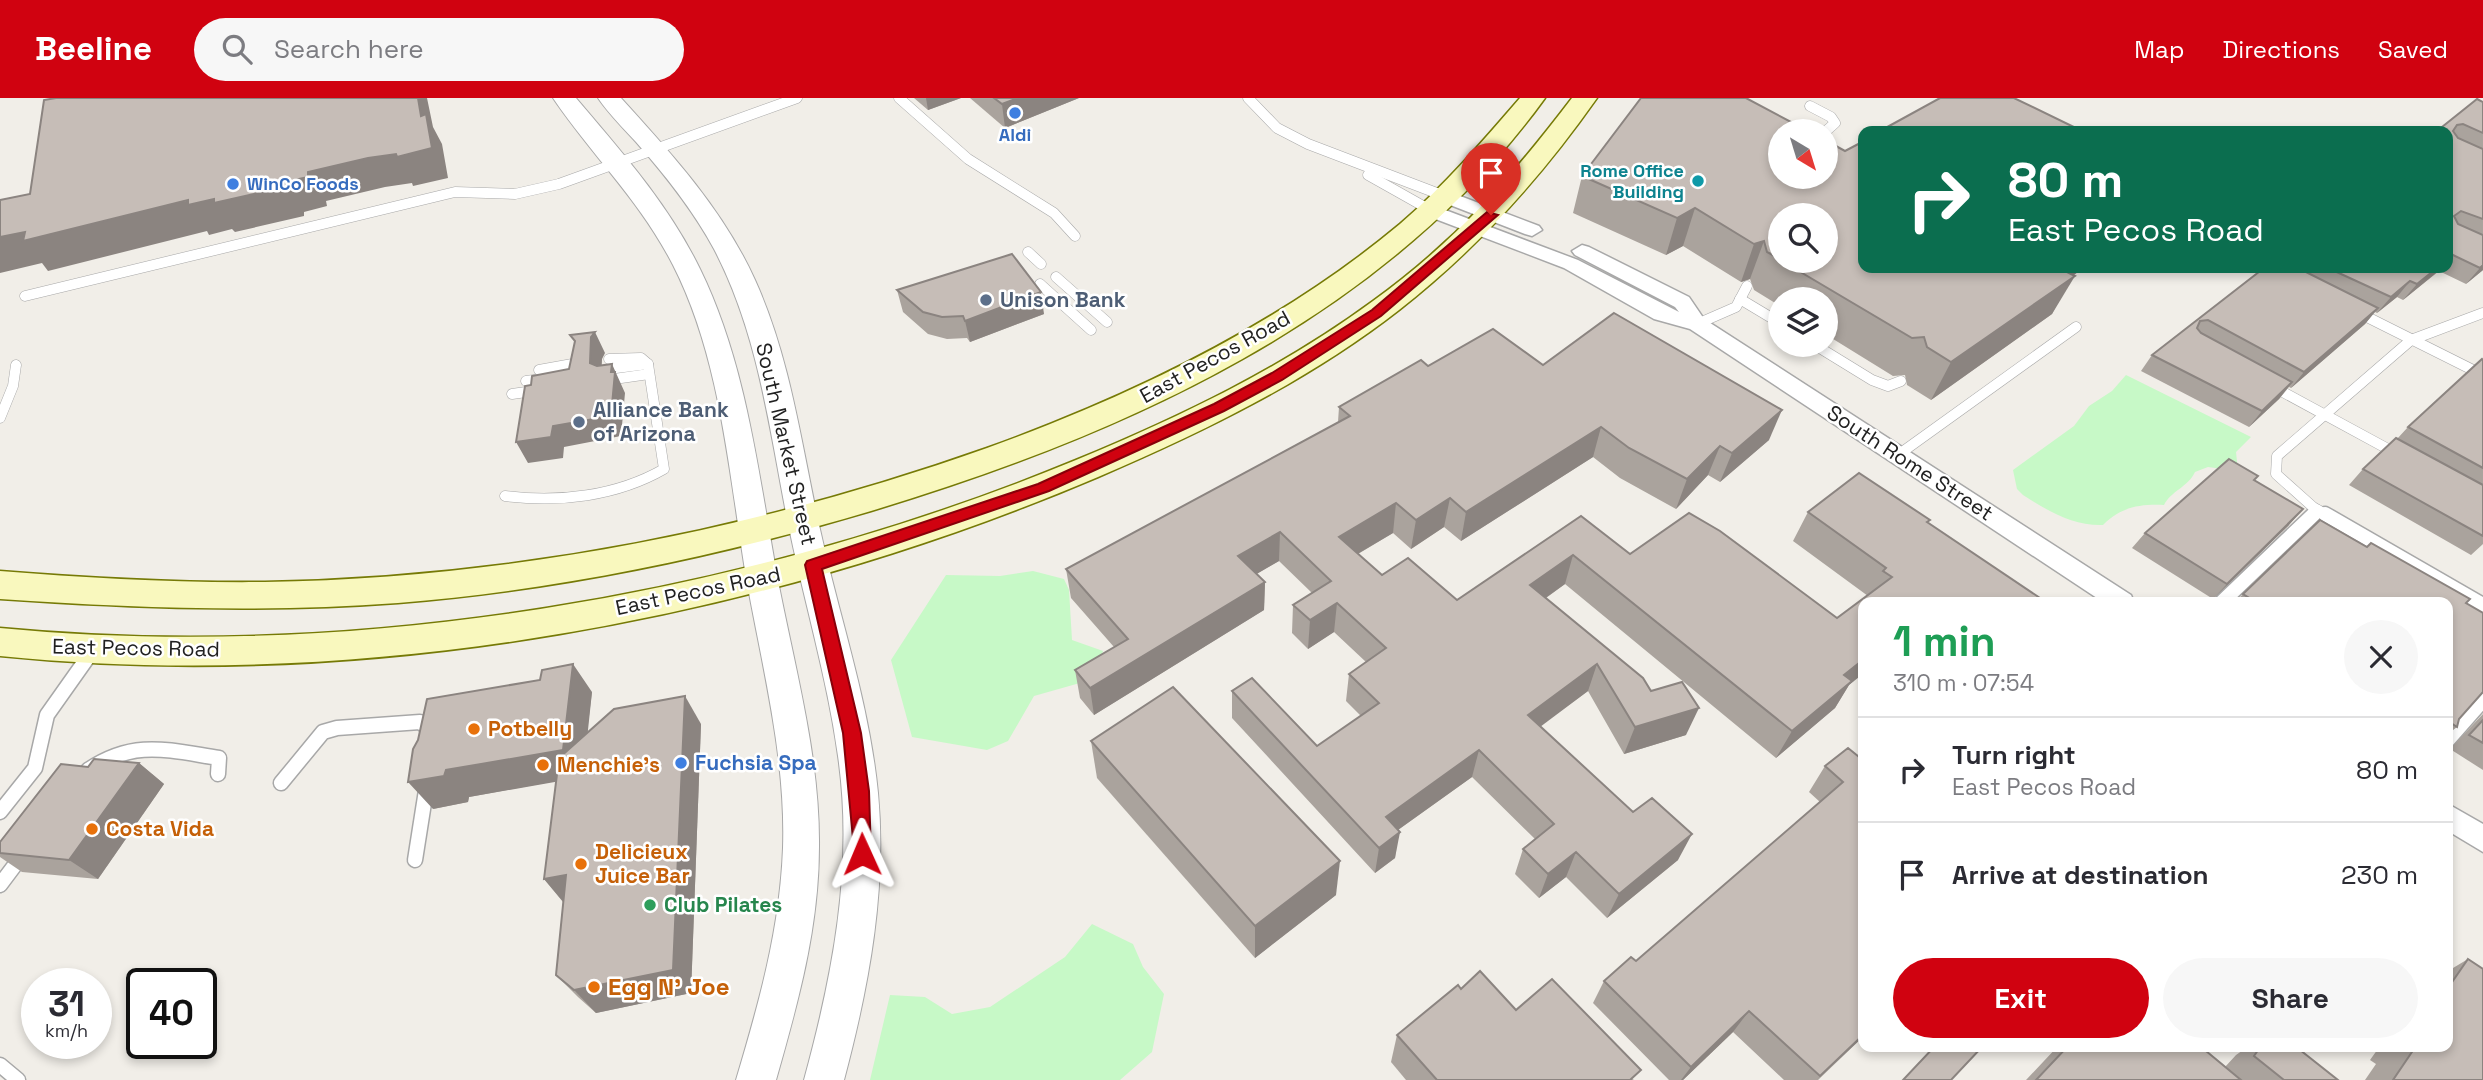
<!DOCTYPE html>
<meta charset="utf-8">
<style>
:root{--surface:#fff;--page:#f7f7f7;--text:#2b2b33;--muted:#7c7c81;--line:#e1e1e2;--accent:#d00210}
body{margin:0;font-family:"Space Grotesk",sans-serif;background:var(--page);color:var(--text);height:100vh;display:flex;flex-direction:column;font-size:26px;white-space:nowrap}
*{box-sizing:border-box;margin:0}
p{font-size:23px;color:var(--muted)}
.icon{flex:none;width:38px;height:38px;fill:none;stroke:currentColor;stroke-width:2;stroke-linecap:round;stroke-linejoin:round}
.map{position:relative;flex:1;overflow:hidden}
.side{position:absolute;left:1858px;top:499px;width:595px;height:455px;display:flex;flex-direction:column;background:var(--surface);border-radius:14px;box-shadow:0 4px 10px #0003}
.side>*{flex:none}
.banner{position:absolute;left:1858px;top:28px;width:595px;height:147px;border-radius:14px;box-shadow:0 4px 10px #0003;background:#0b6e4f;color:#fff;overflow:hidden}
.needle{width:46px;rotate:142deg}
.buttons{position:absolute;left:1768px;top:21px;display:grid;gap:14px}
.buttons a{display:grid;place-items:center;width:70px;height:70px;border-radius:50%;background:var(--surface);box-shadow:0 4px 10px #0003;font-size:35px}
.speed{position:absolute;left:21px;top:870px;display:flex;gap:14px;font-size:35px;font-weight:700;text-align:center}
.speed>*{display:grid;place-content:center;width:91px;height:91px;border-radius:50%;background:var(--surface);box-shadow:0 4px 10px #0003;line-height:1}
.speed small{font-size:18px;font-weight:400}
.speed .limit{border:4px solid #111;border-radius:10px;background:#fff;color:#111}
.pin{position:absolute;display:grid;place-items:center;width:60px;height:60px;color:#fff;margin:-72px -30px;border-radius:50% 50% 50% 0;rotate:-45deg;box-shadow:0 0 7px #0007}
.pin .icon{rotate:45deg}
.me{position:absolute;width:77px;margin:-38px;rotate:359deg;stroke-linejoin:round;filter:drop-shadow(0 0 5px #0008)}
.turn{display:flex;align-items:center;gap:24px;height:147px;padding:0 35px;font-size:32px}
.turn .icon{width:91px;height:91px;stroke-width:2.5}
.turn b{display:block;font-size:49px;line-height:60px}
.round{display:grid;place-items:center;flex:none;width:74px;height:74px;border-radius:37px;background:var(--page)}
.summary{display:flex;align-items:center;justify-content:space-between;height:119px;padding:0 35px}
h1{font-size:42px;font-weight:800;line-height:52px;color:#1e9e55}
.cta{display:flex;gap:14px;margin-top:auto;padding:14px 35px}
.cta a{flex:1;height:80px;border-radius:42px;background:var(--accent);color:#fff;font-size:28px;font-weight:800;line-height:80px;text-align:center}
.cta a+a{background:var(--page);color:var(--text)}
ul{padding:0;list-style:none}
li{display:flex;align-items:center;gap:21px;height:105px;padding:0 35px;border-top:2px solid var(--line)}
li div{flex:1}
li b{display:block;font-size:26px}
li em{font-style:normal}
header{display:flex;align-items:center;gap:42px;box-sizing:border-box;height:98px;padding:0 35px;background:var(--accent);color:#fff}
header strong{font-size:33px}
nav{display:flex;gap:38px;margin-inline-start:auto;font-size:24px}
.search{width:490px;height:63px;background:var(--page);display:flex;align-items:center;gap:18px;box-sizing:border-box;padding:0 24px;border-radius:38px;color:var(--muted);font-size:26px}
.map>svg:first-child{display:block}
.park{fill:#c7f9c7}
.lines{fill:none;stroke-linecap:round;stroke-linejoin:round}
.service-far1-casing{stroke:#a8a8a8;stroke-width:11}
.service-casing{stroke:#a8a8a8;stroke-width:17}
.minor-casing{stroke:#a8a8a8;stroke-width:3}
.tertiary-casing{stroke:#a8a8a8;stroke-width:2}
.secondary-casing{stroke:#767a06;stroke-width:3}
.service-far1{stroke:#fff;stroke-width:10}
.service{stroke:#fff;stroke-width:14}
.minor{fill:#fff;fill-rule:evenodd}
.tertiary{fill:#fff;fill-rule:evenodd}
.secondary{fill:#f9f8be;fill-rule:evenodd}
.wall{fill:#aaa39d;fill-rule:evenodd}
.shaded-wall{fill:#8b8480}
.building{fill:#c6bdb7;stroke:#8b8480;stroke-width:2}
.route{fill:#d00210;stroke:#87010a;stroke-width:2}
.shop-dot{fill:#3f7fe0;stroke:#fff;stroke-width:2.5}
.culture-dot{fill:#0f9aa8;stroke:#fff;stroke-width:2.5}
.service-dot{fill:#5c6f8a;stroke:#fff;stroke-width:2.5}
.food-dot{fill:#e8710a;stroke:#fff;stroke-width:2.5}
.leisure-dot{fill:#2e9e5b;stroke:#fff;stroke-width:2.5}
.labels{text-anchor:middle;stroke-width:5;stroke-linejoin:round;paint-order:stroke}
.far-shop-label{font-size:18px;font-weight:bold;fill:#366cbe;stroke:#fff}
.far-culture-label{font-size:18px;font-weight:bold;fill:#0d838f;stroke:#fff;text-anchor:end}
.service-label{font-size:21px;font-weight:bold;fill:#4e5e75;stroke:#fff;text-anchor:start}
.street-label{font-size:21px;fill:#212121;stroke:#fff}
.food-label{font-size:21px;font-weight:bold;fill:#c56008;stroke:#fff;text-anchor:start}
.shop-label{font-size:21px;font-weight:bold;fill:#366cbe;stroke:#fff;text-anchor:start}
.leisure-label{font-size:21px;font-weight:bold;fill:#27864d;stroke:#fff;text-anchor:start}
.near-food-label{font-size:24px;font-weight:bold;fill:#c56008;stroke:#fff;text-anchor:start}
</style>
<header>
<strong>Beeline</strong>
<div class="search"><svg class="icon" aria-label="search" viewBox="0 0 24 24"><circle cx="10" cy="10" r="6"/><path d="M15 15l6 6"/></svg>Search here</div>
<nav><a>Map</a><a>Directions</a><a>Saved</a></nav>
</header>
<div class="map">
<svg width="2483" height="982" viewBox="0 0 2483 982">
<rect width="100%" height="100%" fill="#f1eee8"/>
<g class="park">
<path d="M2126,277L2251,339L2236,354L2238,373L2208,369L2195,374C2188,389 2171,393 2164,407C2139,406 2121,409 2103,427C2073,428 2048,413 2023,397L2017,391L2013,372L2074,328L2089,308L2112,293Z"/>
<path d="M1033,473L1064,481L1069,492L1072,542L1103,553L1094,581L1034,598L1008,643L987,652L912,639L891,562L946,477L1000,478Z"/>
<path d="M1092,826L1133,846L1143,869L1164,896L1152,954L1120,982H870L890,897L925,899L952,916L990,909L1065,859Z"/>
</g>
<g class="lines">
<defs>
<g id="service-far1">
<path d="M899,0L968,61L1054,115L1075,138"/>
<path d="M1248,0L1277,30L1308,46L1447,99"/>
<path d="M1810,8L1831,19L1835,25L1825,34"/>
<path d="M1368,77L1432,113"/>
<path d="M1028,154L1041,166"/>
<path d="M1056,179L1107,224"/>
<path d="M1040,186L1091,232"/>
<path d="M25,198L455,94L515,96L559,86L797,0"/>
<path d="M1740,201L1780,225"/>
<path d="M2355,213L2483,277"/>
<path d="M1697,226L1736,209L1747,188"/>
<path d="M1815,247L1872,282L1888,288L1901,283"/>
<path d="M608,271L648,266"/>
<path d="M539,272L578,265"/>
<path d="M607,282L649,276"/>
<path d="M526,283L549,280"/>
<path d="M2270,287L2399,357"/>
<path d="M512,296L540,292"/>
<path d="M0,320L13,288L16,267"/>
<path d="M1898,357L2076,229"/>
<path d="M505,398C559,405 617,398 664,371L648,266L641,260L609,261"/>
<path d="M2312,418L2318,412"/>
<path d="M2328,418L2313,409L2276,376L2277,358L2411,242L2483,215"/>
</g>
<g id="service">
<path d="M2325,416L2483,507"/>
<path d="M2222,504L2314,416"/>
<path d="M2448,642L2483,602"/>
<path d="M88,672C134,641 167,652 219,660L218,676"/>
<path d="M281,685L323,634L337,630L420,624L434,634"/>
<path d="M0,714L35,670L47,617L93,552"/>
<path d="M415,762L427,686"/>
<path d="M0,787L24,755"/>
<path d="M0,967L18,982"/>
</g>
<g id="minor">
<path d="M1447,93L1539,128L1542,132L1532,138L1525,136L1440,103L1438,99L1440,95Z"/>
<path d="M1432,107L1578,162L1679,214L1675,209L1575,157L1572,153L1582,147L1589,149L1689,199L1704,221L2131,497L2134,504H2103L1690,231L1654,221L1564,170L1425,117L1423,113Z"/>
<path d="M2448,706L2483,726V754L2448,733Z"/>
</g>
<g id="tertiary">
<path d="M553,0H576C621,53 669,107 700,171C748,269 759,382 779,488C796,574 820,661 819,749C819,830 798,905 776,982H736C759,905 780,831 783,750C786,661 763,572 747,484C729,379 722,263 673,167C639,101 593,59 553,0Z"/>
<path d="M598,0H621C672,56 724,113 755,182C794,268 803,362 825,453C844,533 870,612 878,695C887,792 869,888 844,982H804C833,876 854,768 838,658C827,578 803,500 787,420C769,328 758,235 714,151C693,112 665,77 636,44C623,30 609,16 598,0Z"/>
</g>
<g id="secondary">
<path d="M1520,0H1545C1386,220 1124,337 871,413C717,459 558,492 398,505C265,515 133,510 0,501V473C88,480 176,485 265,484C511,480 755,432 987,350C1134,297 1279,227 1400,126C1444,88 1482,44 1520,0Z"/>
<path d="M1572,0H1597C1540,81 1477,151 1399,212C1308,283 1203,334 1098,379C762,522 365,595 0,558V530C356,564 746,498 1076,362C1180,319 1282,270 1373,203C1456,143 1511,80 1572,0Z"/>
</g>
</defs>
<use href="#service-far1" class="service-far1-casing"/>
<use href="#service" class="service-casing"/>
<use href="#minor" class="minor-casing"/>
<use href="#tertiary" class="tertiary-casing"/>
<use href="#secondary" class="secondary-casing"/>
<use href="#service-far1" class="service-far1"/>
<use href="#service" class="service"/>
<use href="#minor" class="minor"/>
<use href="#tertiary" class="tertiary"/>
<use href="#secondary" class="secondary"/>
</g>
<g class="wall">
<path d="M914,0H961L928,12Z"/>
<path d="M970,0H1079L1005,30Z"/>
<path d="M1641,0L1864,170H2084L2073,177L2052,216L1931,302L1907,287L1905,277L1893,278L1825,236V201H1780V208L1754,192L1750,181L1741,184L1683,148L1666,157L1573,115L1582,78ZM1780,117L1825,163H1780Z"/>
<path d="M2483,4V172L2466,186L2439,173L2403,202L2397,199L2377,215L2375,214L2365,226L2291,290L2289,289L2279,301L2249,329L2141,273L2152,257L2264,170H2448V33Z"/>
<path d="M897,192L1044,216L970,244L967,240L947,241L928,236L903,214Z"/>
<path d="M2483,262V446L2471,457L2349,387L2363,371L2397,341L2408,329Z"/>
<path d="M1543,267L1769,342L1720,384L1708,377L1676,411L1620,380L1593,359L1461,443L1444,429L1411,451L1393,435L1358,456L1382,477L1457,502L1581,418L1630,456L1837,520L1868,498L1793,443L1808,414L1930,422L1928,425L2046,504H1864L1849,587L1835,610L1776,660L1565,486L1546,500L1651,593L1686,637L1624,656L1588,593L1540,628L1678,762L1607,820L1566,779L1539,800L1515,776L1523,751L1535,741L1472,679L1398,732L1395,760L1375,775L1232,620V593L1317,648L1361,618L1346,603L1349,576L1366,564L1334,534L1308,551L1292,535L1293,507L1312,495L1279,463L1256,476L1265,484L1264,512L1094,617L1080,600L1075,572L1114,549L1071,500L1066,471L1338,324L1339,309L1428,268Z"/>
<path d="M2258,378L2254,382L2289,427L2213,501L2132,450L2145,435Z"/>
<path d="M2320,422L2367,449L2371,445L2470,501L2466,505L2483,515V595L2459,621L2457,629L2448,636V504H2235Z"/>
<path d="M592,594L587,634L701,626L691,895L596,915L578,899L556,877L563,804L544,781L556,683L469,699L468,704L433,711Z"/>
<path d="M2483,616V672L2450,651Z"/>
<path d="M1091,643L1336,797L1255,860L1097,680Z"/>
<path d="M1848,650L1864,938L1818,982H1784L1733,934L1683,982H1669L1593,905L1604,883L1636,863L1820,704L1809,694L1825,668Z"/>
<path d="M139,665L164,686L98,781L22,774L0,759V744Z"/>
<path d="M2468,861L2483,982H2365L2376,966L2370,962L2380,948H2448V873Z"/>
<path d="M1461,891L1516,912L1634,982H1406L1391,964L1397,937Z"/>
<path d="M2058,948H2200L2225,969L2236,957L2249,948H2295L2338,982H2026Z"/>
</g>
<g class="shaded-wall">
<path d="M418,0H427L433,29L442,46L448,80L413,88L412,85L385,89L326,103L327,108L304,114V118L235,134L232,131L209,137L207,133L48,173L42,165L0,175V139L285,84L308,74L368,60L396,56L421,18Z"/>
<path d="M926,0H961L928,12Z"/>
<path d="M1018,0H1079L1005,30L1002,6Z"/>
<path d="M1695,110L1683,148L1666,157L1677,120Z"/>
<path d="M1764,143L1750,181L1741,184L1754,146Z"/>
<path d="M2483,167V172L2466,186L2480,170Z"/>
<path d="M2053,170H2084L2033,205Z"/>
<path d="M2437,170H2442L2403,202L2417,186Z"/>
<path d="M2075,178L2052,216L1931,302L1951,264Z"/>
<path d="M2410,183L2397,199L2377,215L2391,199Z"/>
<path d="M1041,194L1044,216L970,244L965,223Z"/>
<path d="M2378,210L2365,226L2291,290L2304,274Z"/>
<path d="M595,234L605,255L602,261L601,286L590,265L591,239Z"/>
<path d="M612,266L625,295L621,338L564,349L563,360L528,365L516,344L553,328L611,274Z"/>
<path d="M2292,284L2279,301L2249,329L2262,313Z"/>
<path d="M1782,312L1769,342L1720,384L1732,355Z"/>
<path d="M1601,329L1593,359L1461,443L1466,414Z"/>
<path d="M1720,348L1708,377L1676,411L1687,381Z"/>
<path d="M1450,400L1444,429L1411,451L1416,422Z"/>
<path d="M1396,405L1393,435L1337,468L1339,439Z"/>
<path d="M2303,411L2289,427L2213,501L2227,486Z"/>
<path d="M1280,434L1279,463L1238,487V458Z"/>
<path d="M1573,457L1565,486L1523,516L1530,487Z"/>
<path d="M1265,484L1264,512L1094,617L1090,590Z"/>
<path d="M1337,505L1334,534L1308,551L1310,522Z"/>
<path d="M1864,561V575L1849,587L1835,610L1776,660L1792,633L1844,577Z"/>
<path d="M573,566L592,594L583,679L469,699L468,704L433,711L408,684L446,672Z"/>
<path d="M1597,566L1588,593L1520,644L1528,617Z"/>
<path d="M685,598L701,626L691,895L596,915L574,892Z"/>
<path d="M1699,610L1686,637L1624,656L1635,629Z"/>
<path d="M1479,652L1472,679L1381,744L1386,719Z"/>
<path d="M139,665L164,686L98,781L69,762Z"/>
<path d="M1400,734L1395,760L1375,775L1379,750Z"/>
<path d="M1692,736L1678,762L1607,820L1619,796Z"/>
<path d="M1576,754L1566,779L1539,800L1548,776Z"/>
<path d="M1340,763L1336,797L1255,860V828Z"/>
<path d="M566,777L565,806L544,781Z"/>
<path d="M1749,913L1733,934L1683,982H1681L1691,969Z"/>
<path d="M1864,936V938L1816,982Z"/>
</g>
<g class="building">
<path d="M56,0H418L421,18L426,16L432,50L397,59L396,56L368,60L308,74V79L285,84V89L214,105V101L188,107V102L23,143L25,134L0,139V102L30,96L44,2Z"/>
<path d="M994,0H1018L1002,6Z"/>
<path d="M1641,0H1746L1808,33H1780V79H1825V42L1845,53L1864,43V170H2059L2075,178L1951,264L1927,249L1924,239L1912,240L1782,163H1825V117H1780V161L1767,154L1764,143L1754,146L1695,110L1677,120L1582,78Z"/>
<path d="M1940,0H2014L2082,33H1880Z"/>
<path d="M2477,1L2483,4V35L2463,26L2457,27L2453,33L2458,40L2483,51V121L2461,113L2454,118L2458,126L2483,137V167L2480,170L2453,157L2448,160V33H2437Z"/>
<path d="M1012,156L1041,194L965,223L963,218L942,219L923,214L897,192Z"/>
<path d="M2264,170H2298L2378,210L2304,274L2208,222L2200,223L2197,230L2201,235L2292,284L2262,313L2152,257Z"/>
<path d="M2328,170H2437L2417,186L2410,183L2391,199Z"/>
<path d="M1614,215L1782,312L1732,355L1720,348L1687,381L1629,350L1601,329L1466,414L1450,400L1416,422L1396,405L1339,439L1382,477L1408,460L1457,502L1581,418L1630,456L1689,415L1720,433L1837,520L1892,479L1883,473L1886,470L1808,414L1859,375L1930,422L1927,424L2046,504H1864V561L1844,577L1852,583L1792,633L1573,457L1530,487L1643,580L1651,593L1682,584L1699,610L1635,629L1597,566L1528,617L1633,714L1652,700L1692,736L1619,796L1576,754L1548,776L1523,751L1554,726L1479,652L1386,719L1400,734L1379,750L1232,593L1252,580L1317,648L1379,605L1349,576L1386,550L1337,505L1310,522L1293,507L1331,483L1280,434L1238,458L1265,484L1090,590L1075,572L1128,541L1066,471L1350,318L1339,309L1421,262L1428,268L1493,231L1543,267Z"/>
<path d="M595,234L591,239L590,265L597,268L612,266L611,274H615L611,318L553,328L551,339L516,344L525,288L531,287L532,278L569,271L575,243L570,237Z"/>
<path d="M2482,261L2483,262V370L2408,329Z"/>
<path d="M2396,340L2483,387V438L2363,371Z"/>
<path d="M2229,361L2258,378L2254,382L2303,411L2227,486L2145,435Z"/>
<path d="M2320,422L2367,449L2371,445L2470,501L2466,505L2483,515V594L2459,621L2457,629L2448,623V504H2256L2243,496Z"/>
<path d="M573,566L563,652L446,672L444,678L408,684L413,651L418,642L427,601L540,582L542,572Z"/>
<path d="M1173,589L1340,763L1255,828L1091,643Z"/>
<path d="M685,598L673,872L574,892L556,877L566,777L544,781L559,660L614,611Z"/>
<path d="M2483,622V645L2469,637Z"/>
<path d="M1848,650L1864,663V936L1820,978L1749,913L1691,969L1604,883L1631,859L1636,863L1843,684L1825,668Z"/>
<path d="M94,661L139,665L69,762L0,755V744L61,666L88,669Z"/>
<path d="M2468,861L2483,871V982H2393L2416,948H2448V890Z"/>
<path d="M1480,873L1516,912L1552,881L1641,972L1630,982H1437L1397,937L1458,887L1461,891Z"/>
<path d="M1935,948H1983L1951,982H1903Z"/>
<path d="M2068,948H2200L2241,982H2036Z"/>
<path d="M2261,948H2295L2338,982H2284L2254,958Z"/>
</g>
<path class="route" d="M1487,114L1498,117L1381,218L1282,282L1224,313L1049,393L822,471L861,635L869,693L871,756L868,762H855L843,635L805,467L807,463L1038,386L1214,306L1272,275L1372,212Z"/>
<g class="shop-dot">
<circle cx="1015" cy="15" r="7"/>
<circle cx="233" cy="86" r="7"/>
<circle cx="681" cy="665" r="7"/>
</g>
<circle class="culture-dot" cx="1698" cy="83" r="7"/>
<g class="service-dot">
<circle cx="986" cy="202" r="7"/>
<circle cx="579" cy="324" r="7"/>
</g>
<g class="food-dot">
<circle cx="474" cy="631" r="7"/>
<circle cx="543" cy="667" r="7"/>
<circle cx="92" cy="731" r="7"/>
<circle cx="581" cy="766" r="7"/>
<circle cx="594" cy="889" r="7"/>
</g>
<circle class="leisure-dot" cx="650" cy="807" r="7"/>
<g class="labels">
<g class="far-shop-label">
<text x="1015" y="43">Aldi</text>
<text x="247" y="92" text-anchor="start">WinCo Foods</text>
</g>
<g class="far-culture-label">
<text x="1684" y="79">Rome Office<tspan x="1684" dy="21">Building</tspan></text>
</g>
<g class="service-label">
<text x="1000" y="209">Unison Bank</text>
<text x="593" y="319">Alliance Bank<tspan x="593" dy="24">of Arizona</tspan></text>
</g>
<g class="street-label">
<text transform="translate(1215 259) rotate(-29)" y="7">East Pecos Road</text>
<text transform="translate(786 346) rotate(77)" y="7">South Market Street</text>
<text transform="translate(1910 365) rotate(33)" y="7">South Rome Street</text>
<text transform="translate(698 493) rotate(-12)" y="7">East Pecos Road</text>
<text transform="translate(136 550) rotate(1)" y="7">East Pecos Road</text>
</g>
<g class="food-label">
<text x="488" y="638">Potbelly</text>
<text x="557" y="674">Menchie's</text>
<text x="106" y="738">Costa Vida</text>
<text x="595" y="761">Delicieux<tspan x="595" dy="24">Juice Bar</tspan></text>
</g>
<g class="shop-label">
<text x="695" y="672">Fuchsia Spa</text>
</g>
<g class="leisure-label">
<text x="664" y="814">Club Pilates</text>
</g>
<g class="near-food-label">
<text x="608" y="897">Egg N' Joe</text>
</g>
</g>
</svg>
<div class="buttons">
<a><svg class="needle" viewBox="-14 -14 28 28"><path d="M0-13l5 13h-10z" fill="#e53935"/><path d="M0 13l5-13h-10z" fill="#7c7c81"/></svg></a>
<a><svg class="icon" aria-label="search" viewBox="0 0 24 24"><circle cx="10" cy="10" r="6"/><path d="M15 15l6 6"/></svg></a>
<a><svg class="icon" aria-label="layers" viewBox="0 0 24 24"><path d="M12 4l9 5-9 5-9-5zM3 14l9 5 9-5"/></svg></a>
</div>
<div class="speed"><div>31<small>km/h</small></div><div class="limit">40</div></div>
<div class="pin" style="left:1491px;top:117px;background:#d93025"><svg class="icon" aria-label="arrive" viewBox="0 0 24 24"><path d="M6 21V4h12l-3 4 3 4H6"/></svg></div>
<svg class="me" style="left:862px;top:756px" viewBox="-20 -20 40 40"><path d="M0-17L14 15 0 8-14 15z" fill="#d00210" stroke="#fff" stroke-width="4"/></svg>
<div class="banner">
<div class="turn"><svg class="icon" aria-label="right" viewBox="0 0 24 24"><path d="M7 20v-9h11M14 6l5 5-5 5"/></svg><div><b>80 m</b>East Pecos Road</div></div>
</div>
<section class="side">
<div class="summary"><div><h1>1 min</h1><p>310 m · 07:54</p></div><a class="round"><svg class="icon" aria-label="close" viewBox="0 0 24 24"><path d="M6 6l12 12M18 6L6 18"/></svg></a></div>
<ul>
<li><svg class="icon" aria-label="right" viewBox="0 0 24 24"><path d="M7 20v-9h11M14 6l5 5-5 5"/></svg><div><b>Turn right</b><p>East Pecos Road</p></div><em>80 m</em></li>
<li><svg class="icon" aria-label="arrive" viewBox="0 0 24 24"><path d="M6 21V4h12l-3 4 3 4H6"/></svg><div><b>Arrive at destination</b></div><em>230 m</em></li>
</ul>
<div class="cta"><a>Exit</a><a>Share</a></div>
</section>
</div>
